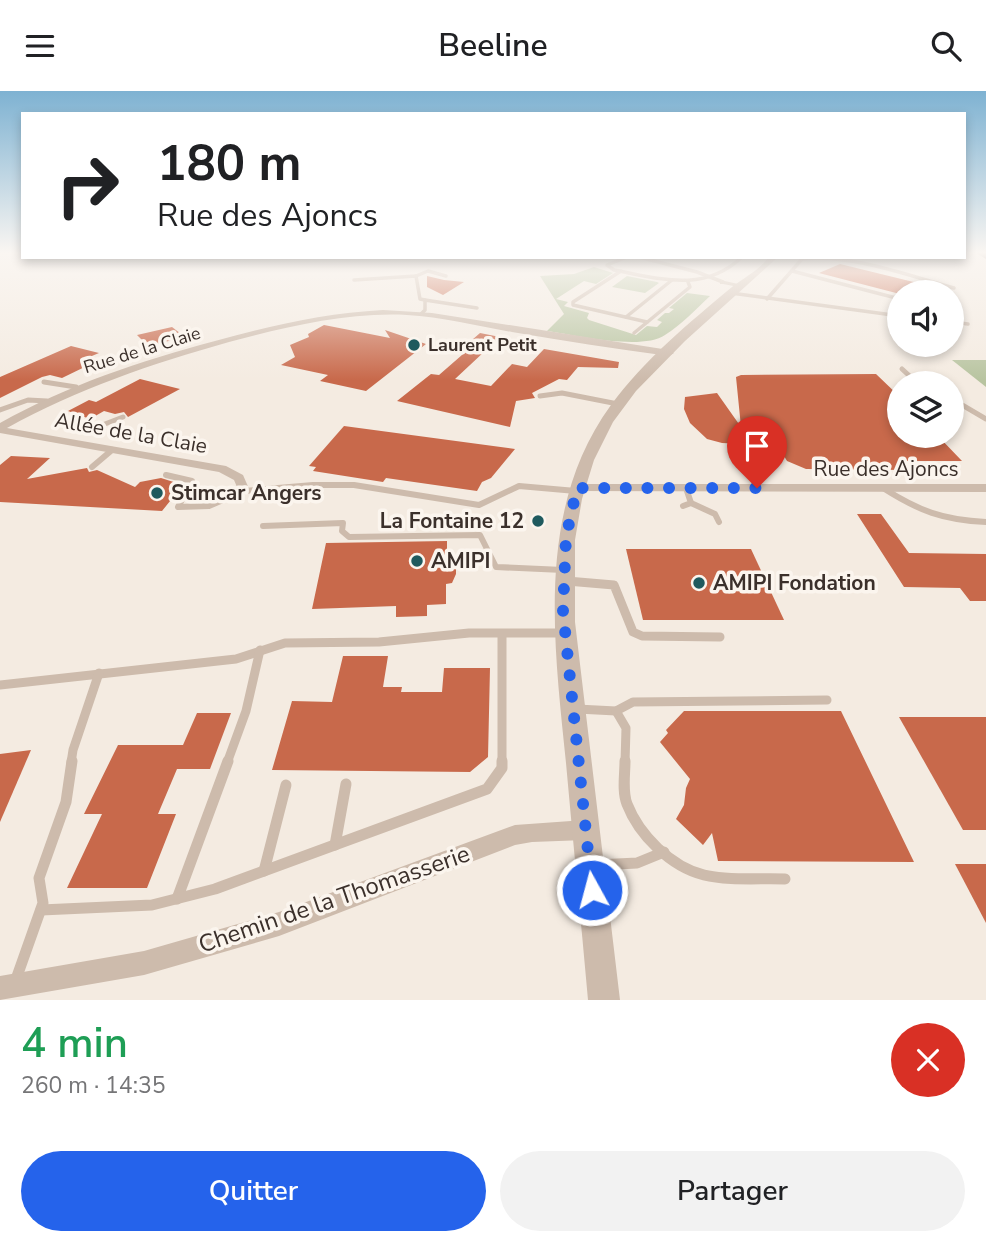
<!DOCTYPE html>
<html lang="fr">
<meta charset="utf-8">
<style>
:root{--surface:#fff;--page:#f2f2f2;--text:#202124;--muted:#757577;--accent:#2563eb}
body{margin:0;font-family:"Nunito Sans",sans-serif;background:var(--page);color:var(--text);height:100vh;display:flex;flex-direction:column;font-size:26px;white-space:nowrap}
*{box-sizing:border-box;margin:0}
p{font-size:23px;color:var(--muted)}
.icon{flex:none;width:38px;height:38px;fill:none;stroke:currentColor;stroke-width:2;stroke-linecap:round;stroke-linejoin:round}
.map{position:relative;height:909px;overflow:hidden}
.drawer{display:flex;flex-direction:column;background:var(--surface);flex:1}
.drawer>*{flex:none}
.guide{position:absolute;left:21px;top:21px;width:945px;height:147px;border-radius:0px;box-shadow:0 4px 10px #0003;background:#fff;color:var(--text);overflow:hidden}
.buttons{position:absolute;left:887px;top:189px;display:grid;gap:14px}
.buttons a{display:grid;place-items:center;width:77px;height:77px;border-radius:50%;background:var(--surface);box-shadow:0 4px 10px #0003;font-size:35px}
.pin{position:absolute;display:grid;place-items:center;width:60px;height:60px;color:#fff;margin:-72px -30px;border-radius:50% 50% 50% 0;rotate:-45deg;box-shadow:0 0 7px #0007}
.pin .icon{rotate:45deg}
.me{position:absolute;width:77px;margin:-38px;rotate:353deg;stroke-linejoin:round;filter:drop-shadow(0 0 5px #0008)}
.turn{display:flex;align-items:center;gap:24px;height:147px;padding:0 21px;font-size:32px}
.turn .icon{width:91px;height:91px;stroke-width:2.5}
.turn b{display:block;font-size:49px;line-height:60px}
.round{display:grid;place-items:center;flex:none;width:74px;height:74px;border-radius:37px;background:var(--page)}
.overview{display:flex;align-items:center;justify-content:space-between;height:119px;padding:0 21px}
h1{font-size:42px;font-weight:600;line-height:52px;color:#1e9e55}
.cta{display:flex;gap:14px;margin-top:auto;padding:14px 21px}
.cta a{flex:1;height:80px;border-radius:42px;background:var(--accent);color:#fff;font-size:28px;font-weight:600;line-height:80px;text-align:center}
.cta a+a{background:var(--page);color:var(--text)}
header{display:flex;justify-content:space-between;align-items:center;height:91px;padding:0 21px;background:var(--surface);font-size:32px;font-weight:600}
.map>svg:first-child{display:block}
.green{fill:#b8c4a0}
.building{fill:#c8694b}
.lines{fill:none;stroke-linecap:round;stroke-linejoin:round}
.service-far4{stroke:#cdbbac;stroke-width:3.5}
.service-far3{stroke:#cdbbac;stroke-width:5}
.service-far2{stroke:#cdbbac;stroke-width:6}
.service-far1{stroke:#cdbbac;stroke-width:9}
.service{stroke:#cdbbac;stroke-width:11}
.minor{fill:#cdbbac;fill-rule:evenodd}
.tertiary{fill:#cdbbac;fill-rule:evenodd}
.trunk{fill:#6c584f;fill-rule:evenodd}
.route{stroke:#2563eb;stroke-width:12;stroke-dasharray:0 21.6}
.poi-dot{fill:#1f5a5e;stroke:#fbf5ee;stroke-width:2.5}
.labels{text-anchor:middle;stroke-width:7;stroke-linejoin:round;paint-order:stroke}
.far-poi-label{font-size:18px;font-weight:bold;fill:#3b302b;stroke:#fbf5ee;text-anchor:start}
.far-street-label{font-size:18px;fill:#3b302b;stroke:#fbf5ee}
.street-label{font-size:21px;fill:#3b302b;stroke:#fbf5ee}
.poi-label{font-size:21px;font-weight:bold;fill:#3b302b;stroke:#fbf5ee;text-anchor:start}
.near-street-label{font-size:24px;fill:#3b302b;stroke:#fbf5ee}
</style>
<header><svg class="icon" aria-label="menu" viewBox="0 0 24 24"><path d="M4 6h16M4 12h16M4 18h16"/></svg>Beeline<svg class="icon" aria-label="search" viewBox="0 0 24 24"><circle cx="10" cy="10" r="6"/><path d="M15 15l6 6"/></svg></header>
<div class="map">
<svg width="986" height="909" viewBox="0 0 986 909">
<rect width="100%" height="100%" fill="#f4ebe1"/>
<g class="green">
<path d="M594,176L613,182L596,193L584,190L556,208L568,211L564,215L589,222L587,227L589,229L636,244L647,235L657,236L662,231L657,229L665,222H669L674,218L669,217L687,202L710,205C696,218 681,234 665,244C642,260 575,244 547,240L564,223L540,185L574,183Z"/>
<path d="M627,185L657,191L659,192L645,202L612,196Z"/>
<path d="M952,269H986V296Z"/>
</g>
<g class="building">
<path d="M840,173L934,196L933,201L900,203L819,182Z"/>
<path d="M427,185L444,189L464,191L443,204L427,196Z"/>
<path d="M324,234L390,247L385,239L426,253L366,300L320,290L328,284L281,274L295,266L290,254L309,246L308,243Z"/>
<path d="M172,236L185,246L148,255L137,244Z"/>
<path d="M480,242L500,246L455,288L491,295L512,273L527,276L544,258L619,271L618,277L578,276L567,289L559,288L532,302L535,307L516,310L510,336L397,310L431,283L439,284L470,257L464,256Z"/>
<path d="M71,255L99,262L87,267L97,270L62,287L50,284L42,286L0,307V286Z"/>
<path d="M876,283L900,306V345H938L962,370H898L906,379L806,378L787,370L772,345H741L746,353L722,352L707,348L690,332L684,318L685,306L717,302L741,336L736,286L741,284Z"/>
<path d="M140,288L180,298L128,326L124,321L115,323L104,320L90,328L68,320L89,309L96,311Z"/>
<path d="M344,335L441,348L515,358L491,387L482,391L477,400L386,387L383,391L313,380L316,376L309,375Z"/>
<path d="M11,365L50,367L27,388L87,377L89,381L97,379L135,396L140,391L161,387L183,394L162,420L0,411V374Z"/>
<path d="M857,423H881L909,462L986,463V510H970L960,497L904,496Z"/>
<path d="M447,450V459L456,474V483L452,492L446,493V513L427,514V525L396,526V515L312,518L326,452Z"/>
<path d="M626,458H751L784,529H643Z"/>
<path d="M343,565H388L383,596H402L401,601H442L444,577H490L488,666L470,681L272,679L292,610L332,611Z"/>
<path d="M684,620H841L914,771L718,770L712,742L703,754L676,728L684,714L686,697L690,688L660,651L668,642L666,639Z"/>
<path d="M197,622H231L210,678H177L158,723H176L147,797H67L102,723H84L118,654H183Z"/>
<path d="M899,626H986V739H963Z"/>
<path d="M31,659L0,731V663Z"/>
<path d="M955,773H986V832Z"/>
</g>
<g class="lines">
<g class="service-far4">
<path d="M627,166L607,174L614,179C661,188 704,202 742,166"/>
<path d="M639,166L697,181L723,191"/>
<path d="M621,180L573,211V214L647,231"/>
<path d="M792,180L900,208"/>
<path d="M416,185L428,180L446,185"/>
<path d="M354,189L416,185L420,208L425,209"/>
<path d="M731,202L900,225"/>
<path d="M767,208L802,168C852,163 906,184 954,197"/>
<path d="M421,223L425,219V209L477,217"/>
<path d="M626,226L672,189"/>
<path d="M952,231L968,233"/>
<path d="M634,242L690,196L688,191"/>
</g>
<g class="service-far3">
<path d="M902,278L914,289H925L929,292"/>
<path d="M44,291L76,296"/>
<path d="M540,305L562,302L618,313"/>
<path d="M952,308L986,328"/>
<path d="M0,319L28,309L47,310"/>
<path d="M92,338L123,326"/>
</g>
<g class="service-far2">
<path d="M92,376L112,359"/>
<path d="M166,384L192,390L178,416L209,415L244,400L313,394H354L479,414L519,395L576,400"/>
<path d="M883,397C919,420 943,429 986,431"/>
<path d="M691,412L715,423L719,431"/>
<path d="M683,415L691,412L686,397"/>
<path d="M263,435L343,432L342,440L349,446L480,444L496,476L563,479"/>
</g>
<g class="service-far1">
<path d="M567,490L614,494L633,541L642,545L720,546"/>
<path d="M502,543V672"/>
<path d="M0,594L236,568L285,552L379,551L469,542H563"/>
<path d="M577,618L616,620L633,611L827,609"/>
<path d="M616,620L626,637L625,672"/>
<path d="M71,672L73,659L99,582"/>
<path d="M227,672L246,620L260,559"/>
</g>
<g class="service">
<path d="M625,670C625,684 622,700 627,713C639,744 671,776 704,784C727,790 761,787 785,788"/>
<path d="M335,754L346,693"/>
<path d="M597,774L637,772L664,761"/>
<path d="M264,780L286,694"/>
<path d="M177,808L228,670"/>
<path d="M41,819L152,814L215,798L487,698L502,677V670"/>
<path d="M15,891L43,812L39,787L66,711L72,670"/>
</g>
<g class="minor">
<path d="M720,189L743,194L739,196L723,193H720Z"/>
<path d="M383,219L432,222L669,259L674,262L669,265C616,258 564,250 512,241C477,235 442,226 407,224C346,221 287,236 229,251C151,273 77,298 7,337L226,375L243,384L250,400L244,404L240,403L234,389L219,381L0,342V332C68,294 140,270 215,250C270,235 325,222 383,219Z"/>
<path d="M577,393H986V401L573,400L571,397L573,394Z"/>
<path d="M585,729L592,732L596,739L592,746L585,749L532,751L515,754L279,845L144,884L0,909V885L144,860L279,821L515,734Z"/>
</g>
<path class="tertiary" d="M769,166H778L685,250L636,300L613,331L594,369L582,408L575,449V531L620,909H588C581,830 573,751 566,672C554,552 535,418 611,314C644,269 690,231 732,196C745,186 759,179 769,166Z"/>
<path class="trunk" d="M976,162H986V168Z"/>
</g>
<linearGradient id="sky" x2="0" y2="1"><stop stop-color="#7eb2d2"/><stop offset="0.56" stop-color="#faf6f2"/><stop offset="1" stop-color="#faf6f2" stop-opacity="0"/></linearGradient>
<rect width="986" height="289" fill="url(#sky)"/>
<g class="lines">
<path class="route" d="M592,799L563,520L566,446L577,397H757"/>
</g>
<g class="poi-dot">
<circle cx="414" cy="254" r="7"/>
<circle cx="157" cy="402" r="7"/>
<circle cx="538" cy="430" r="7"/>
<circle cx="417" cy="470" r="7"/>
<circle cx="699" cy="492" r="7"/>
</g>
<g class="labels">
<g class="far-poi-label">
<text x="428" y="260">Laurent Petit</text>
</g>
<g class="far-street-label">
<text transform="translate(142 259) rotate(-17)" y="6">Rue de la Claie</text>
</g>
<g class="street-label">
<text transform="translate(131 342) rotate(10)" y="7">Allée de la Claie</text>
<text x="886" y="385">Rue des Ajoncs</text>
</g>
<g class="poi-label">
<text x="171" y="409">Stimcar Angers</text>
<text x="524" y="437" text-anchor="end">La Fontaine 12</text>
<text x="431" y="477">AMIPI</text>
<text x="713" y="499">AMIPI Fondation</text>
</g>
<g class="near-street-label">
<text transform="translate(334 808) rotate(-19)" y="8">Chemin de la Thomasserie</text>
</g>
</g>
</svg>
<div class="buttons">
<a><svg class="icon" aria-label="sound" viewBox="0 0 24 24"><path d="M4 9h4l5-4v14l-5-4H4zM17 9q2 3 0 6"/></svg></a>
<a><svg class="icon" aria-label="layers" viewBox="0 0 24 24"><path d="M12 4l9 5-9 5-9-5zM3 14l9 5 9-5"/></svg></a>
</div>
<div class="pin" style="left:757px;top:397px;background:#d93025"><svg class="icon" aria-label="arrive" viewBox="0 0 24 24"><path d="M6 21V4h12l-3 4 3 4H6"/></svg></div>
<svg class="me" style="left:592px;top:799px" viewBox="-20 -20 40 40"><circle r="17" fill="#2563eb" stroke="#fff" stroke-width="3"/><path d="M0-11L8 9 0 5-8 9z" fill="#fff"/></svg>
<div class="guide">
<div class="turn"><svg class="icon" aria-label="right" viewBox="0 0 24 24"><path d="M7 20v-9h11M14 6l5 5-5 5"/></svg><div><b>180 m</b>Rue des Ajoncs</div></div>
</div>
</div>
<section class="drawer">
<div class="overview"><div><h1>4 min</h1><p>260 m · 14:35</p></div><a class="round" style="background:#d93025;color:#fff"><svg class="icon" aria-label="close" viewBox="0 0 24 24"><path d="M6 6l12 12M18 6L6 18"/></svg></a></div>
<div class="cta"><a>Quitter</a><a>Partager</a></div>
</section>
